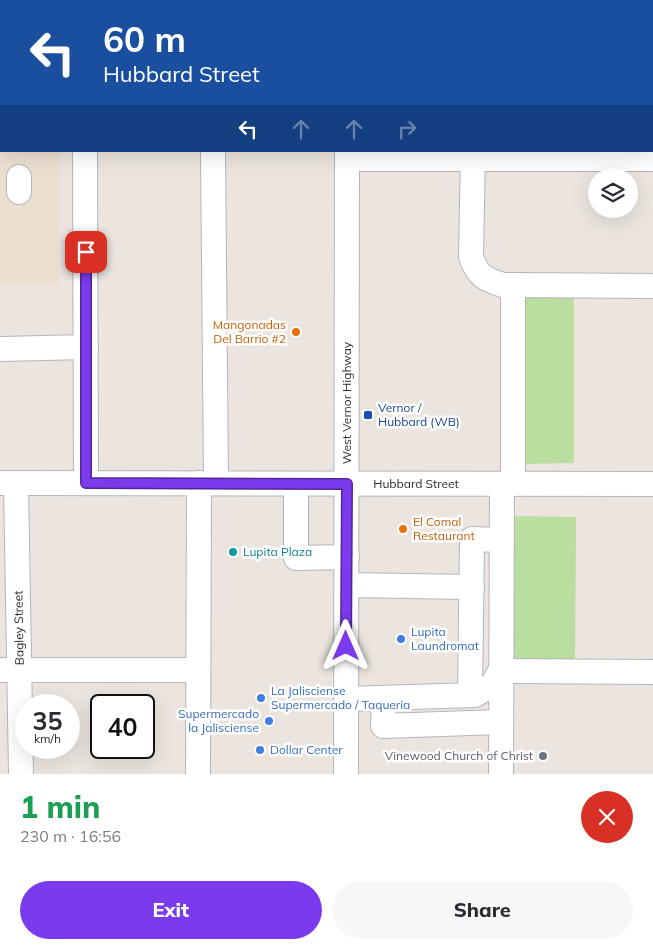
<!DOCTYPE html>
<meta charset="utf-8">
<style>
:root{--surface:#fff;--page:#f7f7f7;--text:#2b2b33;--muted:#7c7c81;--accent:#7c3aed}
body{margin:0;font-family:Mulish,sans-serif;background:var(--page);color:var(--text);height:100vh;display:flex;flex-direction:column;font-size:19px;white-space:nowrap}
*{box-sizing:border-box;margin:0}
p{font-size:16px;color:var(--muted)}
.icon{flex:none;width:28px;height:28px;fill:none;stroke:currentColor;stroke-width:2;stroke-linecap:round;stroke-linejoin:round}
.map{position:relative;height:774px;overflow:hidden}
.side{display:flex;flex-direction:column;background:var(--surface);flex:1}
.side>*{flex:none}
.hud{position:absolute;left:0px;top:0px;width:654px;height:152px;box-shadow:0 5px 20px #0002;background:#1a4fa0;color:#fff;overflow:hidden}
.fabs{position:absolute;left:588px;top:168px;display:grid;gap:10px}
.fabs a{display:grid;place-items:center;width:50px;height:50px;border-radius:50%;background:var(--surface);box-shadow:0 5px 20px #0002;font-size:25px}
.speed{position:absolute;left:15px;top:694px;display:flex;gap:10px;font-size:25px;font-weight:700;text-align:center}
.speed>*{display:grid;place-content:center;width:65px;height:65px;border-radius:50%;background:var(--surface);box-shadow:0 5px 20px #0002;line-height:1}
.speed small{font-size:12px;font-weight:400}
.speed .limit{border:2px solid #111;border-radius:8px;background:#fff;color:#111}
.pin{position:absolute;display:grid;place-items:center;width:42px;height:42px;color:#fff;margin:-21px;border-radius:10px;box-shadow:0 2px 8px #0006}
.me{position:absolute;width:55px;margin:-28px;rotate:0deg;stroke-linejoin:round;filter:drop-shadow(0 0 4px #0008)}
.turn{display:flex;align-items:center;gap:18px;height:105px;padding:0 20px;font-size:22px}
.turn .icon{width:65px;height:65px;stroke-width:2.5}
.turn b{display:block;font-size:35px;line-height:42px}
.lanes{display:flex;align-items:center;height:48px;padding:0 20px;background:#0003;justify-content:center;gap:25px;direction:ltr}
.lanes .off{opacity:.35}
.round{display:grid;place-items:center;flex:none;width:52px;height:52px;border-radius:26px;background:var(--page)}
.headline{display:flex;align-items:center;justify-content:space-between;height:85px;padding:0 20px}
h1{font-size:30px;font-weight:800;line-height:38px;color:#1e9e55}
.primary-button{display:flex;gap:10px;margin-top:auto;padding:10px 20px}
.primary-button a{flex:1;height:58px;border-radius:30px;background:var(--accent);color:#fff;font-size:20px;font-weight:800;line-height:58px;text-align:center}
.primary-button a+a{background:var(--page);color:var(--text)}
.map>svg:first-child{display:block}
.education{fill:#ebe0d0}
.green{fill:#badda0}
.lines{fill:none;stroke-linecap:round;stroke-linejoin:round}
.minor-casing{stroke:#b2b5bd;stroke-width:26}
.minor{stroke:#fff;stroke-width:24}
.route-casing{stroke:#51269a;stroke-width:12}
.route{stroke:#7c3aed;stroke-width:9}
.food-dot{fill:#e8710a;stroke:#fff;stroke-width:2}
.transit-dot{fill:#1a4fb4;stroke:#fff;stroke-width:2}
.culture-dot{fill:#0f9aa8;stroke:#fff;stroke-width:2}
.shop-dot{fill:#3f7fe0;stroke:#fff;stroke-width:2}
.worship-dot{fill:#6b7280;stroke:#fff;stroke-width:2}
.labels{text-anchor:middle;stroke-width:5;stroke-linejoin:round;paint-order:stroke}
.food-label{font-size:12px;fill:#c56008;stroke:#fff;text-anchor:end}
.street-label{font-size:12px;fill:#2b2b2b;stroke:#fff}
.transit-label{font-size:12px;fill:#164399;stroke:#fff;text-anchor:start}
.culture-label{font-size:12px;fill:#0d838f;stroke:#fff;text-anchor:start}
.shop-label{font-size:12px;fill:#366cbe;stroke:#fff;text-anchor:start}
.worship-label{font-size:12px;fill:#5b616d;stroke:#fff;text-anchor:end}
</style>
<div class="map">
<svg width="653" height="774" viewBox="0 0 653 774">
<rect width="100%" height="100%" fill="#ece5df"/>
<path class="education" d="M0,0H58L1,1V151H59V285H0Z"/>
<g class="green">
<path d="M574,292V463L521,464V293Z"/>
<path d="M512,516L576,517L575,663H511Z"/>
</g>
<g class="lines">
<defs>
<g id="minor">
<path d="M211,0V1"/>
<path d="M85,1V0"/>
<path d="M348,1V0"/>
<path d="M652,44H653"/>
<path d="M85,151L86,483"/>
<path d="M213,151L216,483"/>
<path d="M473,151L471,257C478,276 484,279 503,285L653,286"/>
<path d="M347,159H653"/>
<path d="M19,192V177"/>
<path d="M513,285V484"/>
<path d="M0,349L86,347"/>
<path d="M0,483L653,484"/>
<path d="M16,483L21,774"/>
<path d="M296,484V558L347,557"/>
<path d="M347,585L472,587"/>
<path d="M0,670H198"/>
<path d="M470,695L472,539L501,540"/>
<path d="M384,698L383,726L500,722"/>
<path d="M346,699L475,695L492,685L500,671L653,672"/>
<path d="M198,774L199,483"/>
<path d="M346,774L347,151"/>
<path d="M501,774L502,484"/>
</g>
</defs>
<use href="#minor" class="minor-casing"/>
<use href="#minor" class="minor"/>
</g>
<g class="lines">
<defs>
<path id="route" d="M86,252V483L347,484L346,646"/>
</defs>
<use href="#route" class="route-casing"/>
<use href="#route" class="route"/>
</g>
<g class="food-dot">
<circle cx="296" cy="332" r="5"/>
<circle cx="403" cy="529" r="5"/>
</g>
<rect class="transit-dot" x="363" y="410" width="10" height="10" rx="2.5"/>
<circle class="culture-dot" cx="233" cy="552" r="5"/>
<g class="shop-dot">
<circle cx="401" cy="639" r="5"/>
<circle cx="261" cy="698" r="5"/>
<circle cx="269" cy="721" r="5"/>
<circle cx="260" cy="750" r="5"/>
</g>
<circle class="worship-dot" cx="543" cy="756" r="5"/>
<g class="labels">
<g class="food-label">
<text x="286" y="329">Mangonadas<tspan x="286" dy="14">Del Barrio #2</tspan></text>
<text x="413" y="526" text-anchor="start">El Comal<tspan x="413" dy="14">Restaurant</tspan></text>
</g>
<g class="street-label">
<text transform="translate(347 403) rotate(-90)" y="4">West Vernor Highway</text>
<text x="416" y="488">Hubbard Street</text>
<text transform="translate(19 628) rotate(-91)" y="4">Bagley Street</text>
</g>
<g class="transit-label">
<text x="378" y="412">Vernor /<tspan x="378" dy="14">Hubbard (WB)</tspan></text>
</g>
<g class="culture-label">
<text x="243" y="556">Lupita Plaza</text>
</g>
<g class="shop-label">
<text x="411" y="636">Lupita<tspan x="411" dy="14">Laundromat</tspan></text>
<text x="271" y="695">La Jalisciense<tspan x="271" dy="14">Supermercado / Taqueria</tspan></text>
<text x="259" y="718" text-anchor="end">Supermercado<tspan x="259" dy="14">la Jalisciense</tspan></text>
<text x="270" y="754">Dollar Center</text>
</g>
<g class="worship-label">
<text x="533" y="760">Vinewood Church of Christ</text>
</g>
</g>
</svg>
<div class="fabs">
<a><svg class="icon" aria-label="layers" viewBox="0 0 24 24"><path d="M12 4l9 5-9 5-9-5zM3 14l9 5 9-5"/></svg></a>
</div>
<div class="speed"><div>35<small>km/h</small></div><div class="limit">40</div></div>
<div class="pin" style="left:86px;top:252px;background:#d93025"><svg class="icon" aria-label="arrive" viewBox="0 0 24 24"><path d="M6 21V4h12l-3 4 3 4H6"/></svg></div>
<svg class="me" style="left:346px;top:646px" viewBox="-20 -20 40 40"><path d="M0-17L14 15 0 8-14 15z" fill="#7c3aed" stroke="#fff" stroke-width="4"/></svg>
<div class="hud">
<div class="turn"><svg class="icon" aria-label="left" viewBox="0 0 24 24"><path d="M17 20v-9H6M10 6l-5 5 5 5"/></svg><div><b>60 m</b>Hubbard Street</div></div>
<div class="lanes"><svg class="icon" aria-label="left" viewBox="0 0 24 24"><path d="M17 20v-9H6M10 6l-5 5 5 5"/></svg><svg class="icon off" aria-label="ahead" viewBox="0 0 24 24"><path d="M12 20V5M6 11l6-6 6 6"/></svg><svg class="icon off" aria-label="ahead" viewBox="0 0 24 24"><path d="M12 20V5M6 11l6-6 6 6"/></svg><svg class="icon off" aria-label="right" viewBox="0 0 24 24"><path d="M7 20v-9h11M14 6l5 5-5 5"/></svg></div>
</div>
</div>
<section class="side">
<div class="headline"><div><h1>1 min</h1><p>230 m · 16:56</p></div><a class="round" style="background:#d93025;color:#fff"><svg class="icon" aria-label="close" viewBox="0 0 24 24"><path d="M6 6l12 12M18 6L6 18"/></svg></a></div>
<div class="primary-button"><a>Exit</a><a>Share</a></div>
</section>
